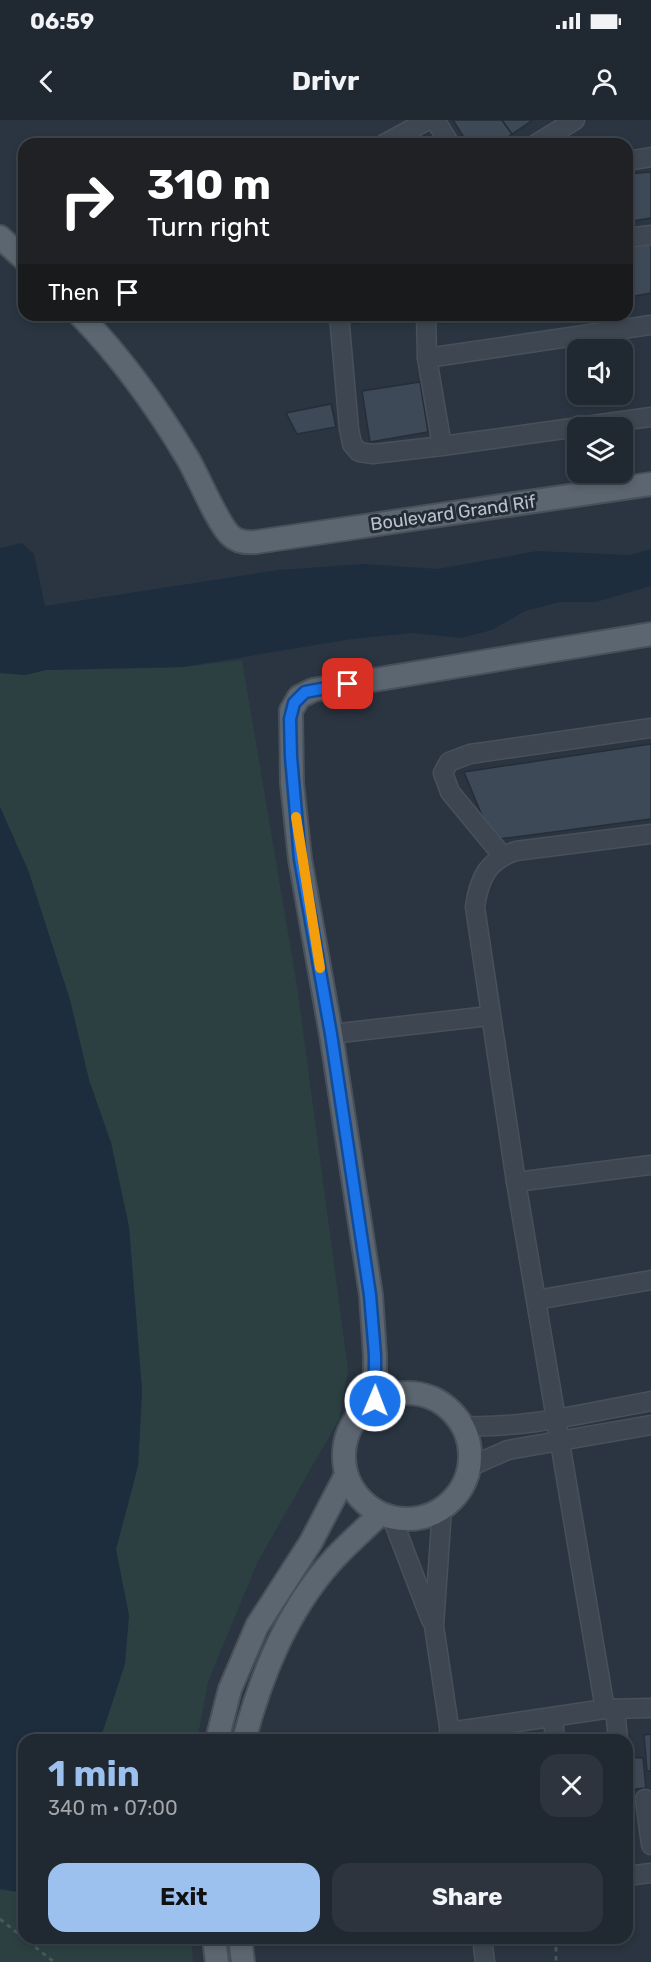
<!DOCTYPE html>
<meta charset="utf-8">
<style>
:root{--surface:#202831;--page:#2d343d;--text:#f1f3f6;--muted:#a2a6ab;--line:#3d444d;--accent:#9cc1ee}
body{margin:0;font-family:Rubik,sans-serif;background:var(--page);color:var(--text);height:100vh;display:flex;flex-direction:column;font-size:22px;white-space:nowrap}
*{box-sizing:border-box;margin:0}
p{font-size:20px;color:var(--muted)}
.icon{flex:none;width:33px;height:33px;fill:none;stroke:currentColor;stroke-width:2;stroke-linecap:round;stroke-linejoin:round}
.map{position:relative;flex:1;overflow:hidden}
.drawer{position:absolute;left:18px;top:1614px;width:615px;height:210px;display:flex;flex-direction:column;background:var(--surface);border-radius:18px;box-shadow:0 3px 9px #0003,0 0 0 2px var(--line)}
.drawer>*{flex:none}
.top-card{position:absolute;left:18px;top:18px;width:615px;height:183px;border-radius:18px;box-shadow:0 3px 9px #0003,0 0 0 2px var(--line);background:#202124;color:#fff;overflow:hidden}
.controls{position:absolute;left:567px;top:219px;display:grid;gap:12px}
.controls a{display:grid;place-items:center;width:66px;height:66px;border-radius:12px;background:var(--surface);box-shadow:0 3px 9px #0003,0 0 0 2px var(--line);font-size:30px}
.pin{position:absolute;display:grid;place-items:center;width:51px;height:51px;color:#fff;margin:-26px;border-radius:12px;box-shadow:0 3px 9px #0006}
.me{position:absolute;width:66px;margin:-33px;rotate:1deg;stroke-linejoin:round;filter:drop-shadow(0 0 4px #0008)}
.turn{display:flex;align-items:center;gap:21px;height:126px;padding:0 30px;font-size:27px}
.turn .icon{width:78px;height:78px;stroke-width:2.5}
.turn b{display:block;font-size:42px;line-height:51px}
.then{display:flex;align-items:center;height:57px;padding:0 30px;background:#0003;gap:12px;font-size:22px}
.round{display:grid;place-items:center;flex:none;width:63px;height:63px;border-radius:18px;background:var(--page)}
.overview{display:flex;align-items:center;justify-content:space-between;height:102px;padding:0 30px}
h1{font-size:36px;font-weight:700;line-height:45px;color:var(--accent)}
.action{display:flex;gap:12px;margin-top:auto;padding:12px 30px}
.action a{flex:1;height:69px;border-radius:18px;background:var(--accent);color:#111;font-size:24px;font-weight:700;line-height:69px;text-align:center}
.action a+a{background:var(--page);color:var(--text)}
.status{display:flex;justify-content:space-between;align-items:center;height:42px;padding:0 30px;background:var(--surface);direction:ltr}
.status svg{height:16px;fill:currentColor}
header{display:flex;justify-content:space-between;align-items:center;height:78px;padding:0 30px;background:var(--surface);font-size:27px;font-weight:700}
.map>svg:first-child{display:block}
.green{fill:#2c4042}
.water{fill:#1d2d3e}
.building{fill:#3d4956;stroke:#252e38;stroke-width:1.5}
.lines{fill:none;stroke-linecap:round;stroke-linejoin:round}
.minor-casing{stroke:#48505a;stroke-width:21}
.major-casing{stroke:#48505a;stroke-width:26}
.path{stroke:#455959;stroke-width:3;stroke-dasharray:4.5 4.5;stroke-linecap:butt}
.minor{stroke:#3e4751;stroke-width:18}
.major{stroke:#5c6670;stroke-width:22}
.route-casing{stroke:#114b97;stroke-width:15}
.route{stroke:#1a73e8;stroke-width:10}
.slow{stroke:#f59e0b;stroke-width:10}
.labels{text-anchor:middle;stroke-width:6;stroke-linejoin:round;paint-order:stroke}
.street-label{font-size:18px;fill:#bbc2cb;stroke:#232c36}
</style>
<div class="status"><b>06:59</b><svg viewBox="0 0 49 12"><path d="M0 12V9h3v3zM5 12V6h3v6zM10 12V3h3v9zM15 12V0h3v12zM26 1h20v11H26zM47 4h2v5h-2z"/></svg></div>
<header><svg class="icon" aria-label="back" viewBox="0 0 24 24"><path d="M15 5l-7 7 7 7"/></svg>Drivr<svg class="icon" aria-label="person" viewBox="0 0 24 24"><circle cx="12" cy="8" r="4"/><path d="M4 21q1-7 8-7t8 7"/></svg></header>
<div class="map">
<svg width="651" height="1842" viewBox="0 0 651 1842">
<rect width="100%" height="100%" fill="#2a3541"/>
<g class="green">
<path d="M242,540L297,866L348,1250L339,1299L257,1443L208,1562L197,1620H100L129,1496L116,1430L138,1346L142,1271L129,1107L111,1023L89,960L70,880L28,750L0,687V553L25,555L46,550L183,547Z"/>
<path d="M0,1769L24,1773V1818H191L193,1842H0Z"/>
</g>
<g class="water">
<path d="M22,423L34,434L45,486L278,450L363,444L438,449L537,431L630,435L651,429V466L596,482H560L525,491L492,510L461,518L412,513L352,519L183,547L46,550L25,555L0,553V428Z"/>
<path d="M0,687L28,750L70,880L89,960L111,1023L129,1107L142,1271L138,1346L116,1429L129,1496L125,1544L100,1620H24V1773L0,1769Z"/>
</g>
<g class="building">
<path d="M453,0H502L512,14L499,24H468Z"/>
<path d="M502,0H533L512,14Z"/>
<path d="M423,14L430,24H406Z"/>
<path d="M651,52V98L627,102V54Z"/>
<path d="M651,124V173L629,177L627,126Z"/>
<path d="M352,195H405L353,204Z"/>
<path d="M445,195H490V196L447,203Z"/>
<path d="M420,262L428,312L370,322L362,271Z"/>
<path d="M331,284L336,307L297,314L286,293Z"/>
<path d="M651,624V699L492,720L464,652Z"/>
<path d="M651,1614V1651H647L644,1615Z"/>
<path d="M627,1637L643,1638L646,1668L627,1670Z"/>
</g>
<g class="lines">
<defs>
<g id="minor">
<path d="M435,0L450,24"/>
<path d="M384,24L428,0"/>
<path d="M536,24L575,0"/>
<path d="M627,41L651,37"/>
<path d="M627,118L651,115"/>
<path d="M339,195L349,309L352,324L359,332L373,334L442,326L651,297"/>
<path d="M426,195L427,238L442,326"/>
<path d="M427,238L651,205"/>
<path d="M502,735L450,672L443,653L449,642L470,634L651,608"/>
<path d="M331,914L489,896"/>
<path d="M516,1062L651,1045"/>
<path d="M536,1180L651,1160"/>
<path d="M463,1306C526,1309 589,1292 651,1281"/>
<path d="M469,1347L508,1330L651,1305"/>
<path d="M442,1389L434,1506L451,1620"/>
<path d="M392,1398L431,1500"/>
<path d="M605,1589L516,1062L475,787C479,758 488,740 516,731L651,714"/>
<path d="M615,1589L618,1620"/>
<path d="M553,1599L555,1620"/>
<path d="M449,1612L605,1589L651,1588"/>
<path d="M645,1679L651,1725"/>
<path d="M627,1756L651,1753"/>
<path d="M482,1818L485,1842"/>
</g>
<g id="major">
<path d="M0,117L24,139"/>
<path d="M80,195C122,238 157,287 188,339C198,356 218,404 230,415C237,422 246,423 256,422L651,364"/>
<circle cx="407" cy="1336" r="63"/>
<path d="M375,1281V1235L371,1175L331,914L300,739L292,663L291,591L299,577L313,570L651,514"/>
<path d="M217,1620L230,1569L257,1506L311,1422L346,1355"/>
<path d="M244,1620C261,1556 286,1493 331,1442C346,1425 364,1410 380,1394"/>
<path d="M214,1818L217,1842"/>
<path d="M240,1818L243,1842"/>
</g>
</defs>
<use href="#minor" class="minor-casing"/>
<use href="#major" class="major-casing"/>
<g class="path">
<path d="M0,1799L54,1842"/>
<path d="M556,1818V1842"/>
</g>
<use href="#minor" class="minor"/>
<use href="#major" class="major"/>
</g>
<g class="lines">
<defs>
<path id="route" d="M348,564L305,572L294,583L290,599L291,637L300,739L331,914L370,1175L375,1235V1281"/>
</defs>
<use href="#route" class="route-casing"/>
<use href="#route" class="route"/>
<path class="slow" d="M296,697L320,848"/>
</g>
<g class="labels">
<g class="street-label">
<text transform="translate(453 393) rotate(-8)" y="6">Boulevard Grand Rif</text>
</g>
</g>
</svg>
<div class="controls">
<a><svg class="icon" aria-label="sound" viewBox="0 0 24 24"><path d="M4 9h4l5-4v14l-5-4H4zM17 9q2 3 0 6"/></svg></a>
<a><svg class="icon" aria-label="layers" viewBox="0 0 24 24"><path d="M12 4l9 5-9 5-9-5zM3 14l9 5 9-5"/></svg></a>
</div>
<div class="pin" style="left:348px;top:564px;background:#d93025"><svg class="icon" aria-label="arrive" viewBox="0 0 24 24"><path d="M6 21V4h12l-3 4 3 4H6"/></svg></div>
<svg class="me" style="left:375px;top:1281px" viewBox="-20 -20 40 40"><circle r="17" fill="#1a73e8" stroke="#fff" stroke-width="3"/><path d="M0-11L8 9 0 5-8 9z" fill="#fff"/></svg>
<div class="top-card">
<div class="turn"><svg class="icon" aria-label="right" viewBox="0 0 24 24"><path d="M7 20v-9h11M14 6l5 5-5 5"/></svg><div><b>310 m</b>Turn right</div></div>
<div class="then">Then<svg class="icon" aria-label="arrive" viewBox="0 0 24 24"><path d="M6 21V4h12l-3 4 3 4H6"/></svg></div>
</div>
<section class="drawer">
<div class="overview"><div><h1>1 min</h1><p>340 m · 07:00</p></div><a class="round"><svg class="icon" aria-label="close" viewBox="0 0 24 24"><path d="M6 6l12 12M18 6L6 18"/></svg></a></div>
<div class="action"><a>Exit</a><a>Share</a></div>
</section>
</div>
